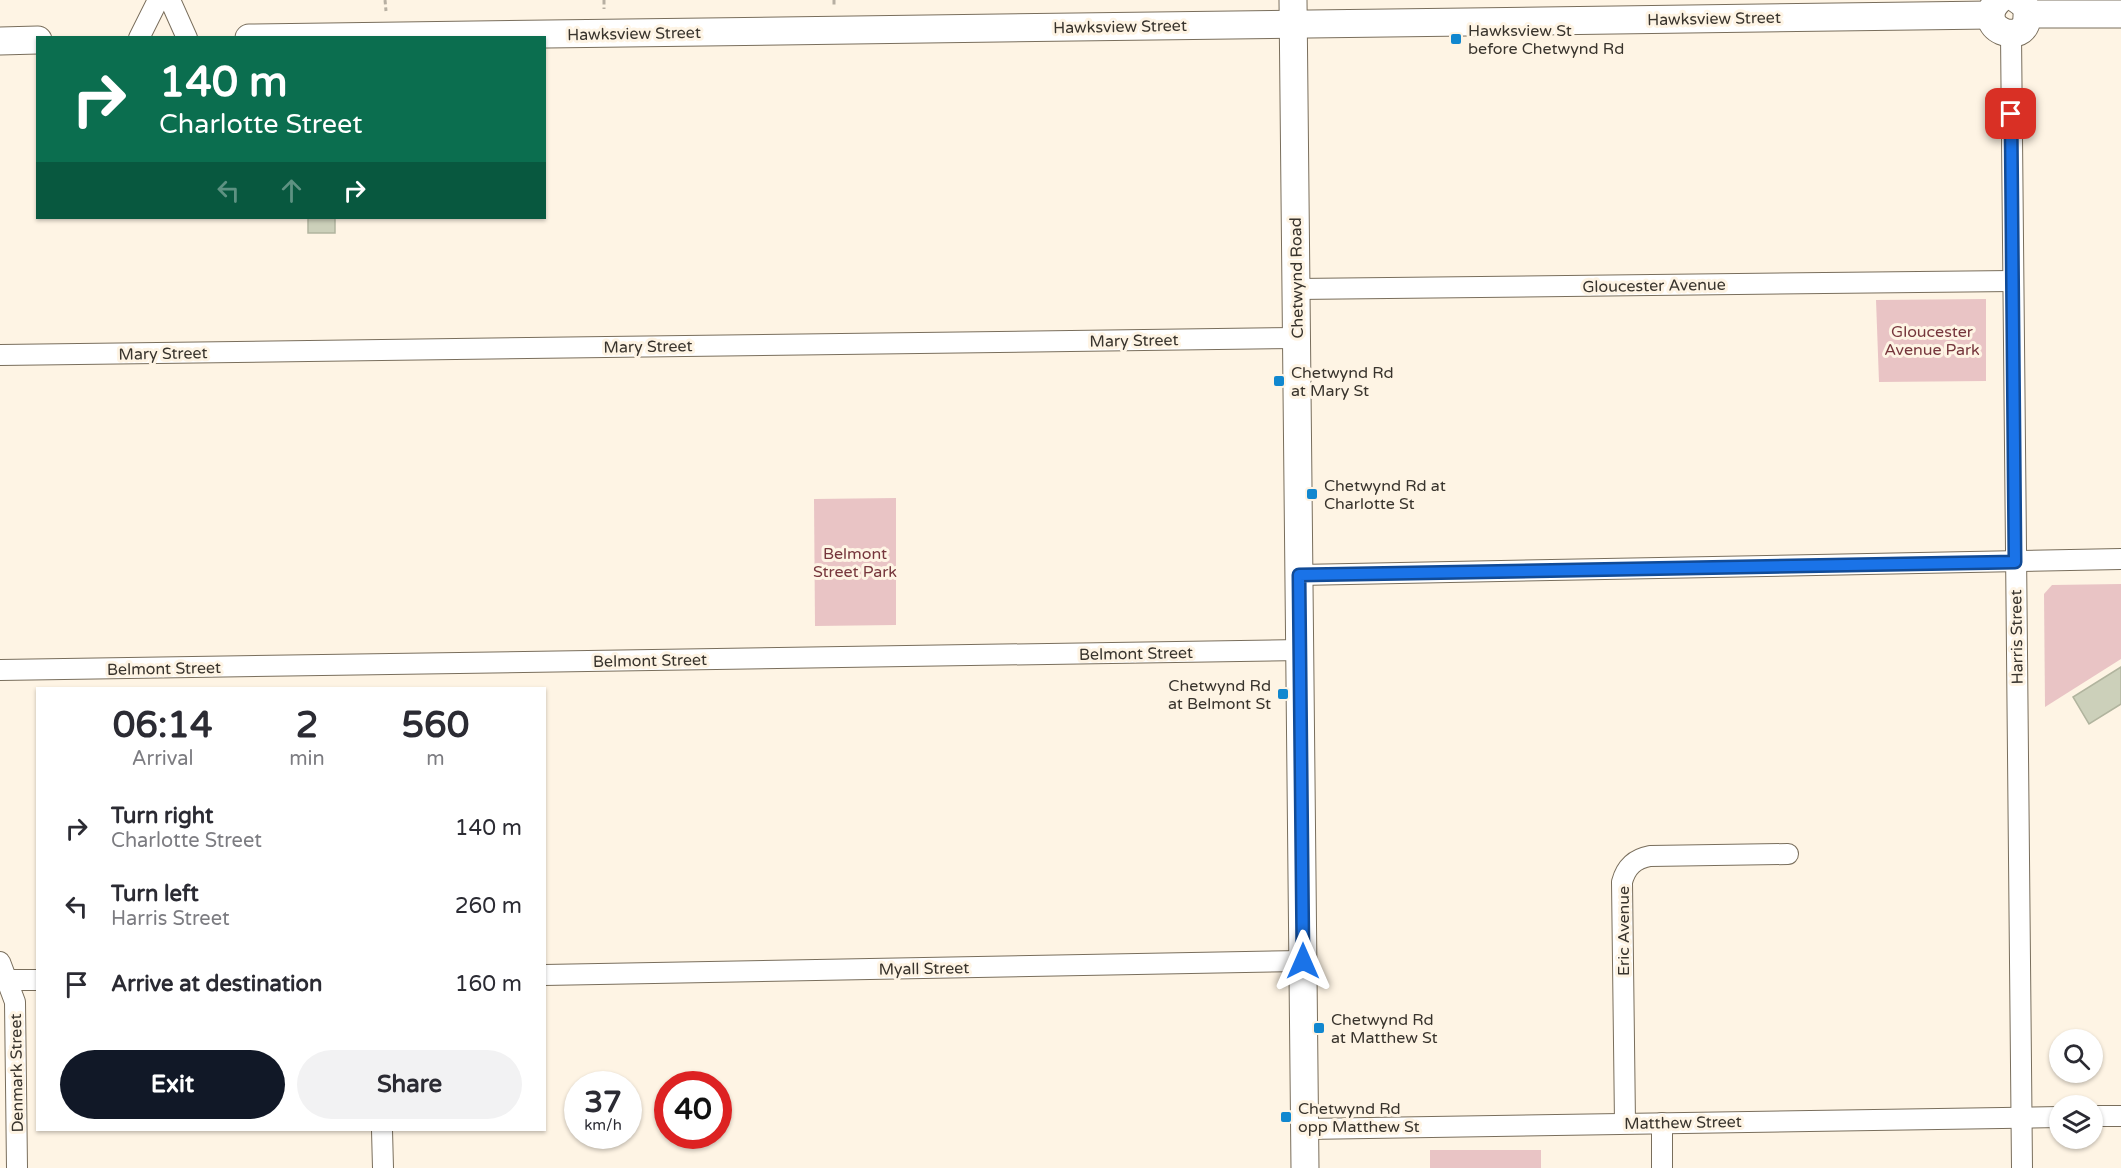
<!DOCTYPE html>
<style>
:root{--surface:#fff;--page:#f2f2f3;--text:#2b2b33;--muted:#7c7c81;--accent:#111827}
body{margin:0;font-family:"Varela Round",sans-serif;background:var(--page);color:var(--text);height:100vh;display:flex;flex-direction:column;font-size:22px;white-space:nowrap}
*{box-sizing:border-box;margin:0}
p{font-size:20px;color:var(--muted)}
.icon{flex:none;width:33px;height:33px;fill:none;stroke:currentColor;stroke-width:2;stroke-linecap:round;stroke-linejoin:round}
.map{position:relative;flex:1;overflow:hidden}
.details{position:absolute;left:36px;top:687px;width:510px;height:444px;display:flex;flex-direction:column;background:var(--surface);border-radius:0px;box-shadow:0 2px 4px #0004}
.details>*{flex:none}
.banner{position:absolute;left:36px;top:36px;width:510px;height:183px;border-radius:0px;box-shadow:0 2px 4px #0004;background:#0b6e4f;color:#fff;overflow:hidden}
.tools{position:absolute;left:2049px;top:1029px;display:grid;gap:12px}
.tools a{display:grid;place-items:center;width:54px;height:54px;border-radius:50%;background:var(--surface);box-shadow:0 2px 4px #0004;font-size:30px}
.speed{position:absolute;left:564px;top:1071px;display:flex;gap:12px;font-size:30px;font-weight:700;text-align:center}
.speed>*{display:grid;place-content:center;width:78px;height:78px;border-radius:50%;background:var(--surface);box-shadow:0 2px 4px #0004;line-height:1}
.speed small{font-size:15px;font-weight:400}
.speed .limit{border:9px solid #d22;background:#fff;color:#111}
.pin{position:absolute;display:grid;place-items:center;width:51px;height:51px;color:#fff;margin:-26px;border-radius:12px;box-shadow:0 3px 9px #0006}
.me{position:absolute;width:66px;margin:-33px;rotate:0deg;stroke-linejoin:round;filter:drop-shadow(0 0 4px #0008)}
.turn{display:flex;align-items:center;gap:21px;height:126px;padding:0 24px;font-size:27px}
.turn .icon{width:78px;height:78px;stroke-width:2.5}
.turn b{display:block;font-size:42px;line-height:51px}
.lanes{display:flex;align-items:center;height:57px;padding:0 24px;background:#0003;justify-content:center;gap:30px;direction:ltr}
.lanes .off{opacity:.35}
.eta{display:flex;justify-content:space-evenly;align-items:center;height:102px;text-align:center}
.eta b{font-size:36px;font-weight:700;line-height:42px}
.cta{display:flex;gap:12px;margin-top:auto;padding:12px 24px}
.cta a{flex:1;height:69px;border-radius:36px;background:var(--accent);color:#fff;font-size:24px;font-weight:700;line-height:69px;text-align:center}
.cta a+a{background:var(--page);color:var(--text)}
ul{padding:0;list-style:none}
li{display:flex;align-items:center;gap:18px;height:78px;padding:0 24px}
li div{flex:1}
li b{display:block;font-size:22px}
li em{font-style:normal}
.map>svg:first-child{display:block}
.green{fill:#e9c4c5}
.building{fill:#ccd0ba;stroke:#b1b49e;stroke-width:1.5}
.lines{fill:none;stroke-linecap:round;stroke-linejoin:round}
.street-casing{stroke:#796e5c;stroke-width:22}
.secondary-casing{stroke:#796e5c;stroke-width:29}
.path{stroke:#b7afa2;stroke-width:3;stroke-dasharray:4.5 3;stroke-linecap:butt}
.street{stroke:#fff;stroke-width:20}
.secondary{stroke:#fff;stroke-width:27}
.route-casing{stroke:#114b97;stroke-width:15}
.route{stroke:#1a73e8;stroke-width:10}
.poi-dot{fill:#1187cf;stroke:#fef4e4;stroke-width:2}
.labels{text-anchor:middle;stroke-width:6;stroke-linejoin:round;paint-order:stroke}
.street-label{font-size:16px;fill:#39342d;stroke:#fef4e4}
.poi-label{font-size:16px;fill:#39342d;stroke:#fef4e4;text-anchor:start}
.park-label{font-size:16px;fill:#76363c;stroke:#fef4e4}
</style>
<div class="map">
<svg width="2121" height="1168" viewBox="0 0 2121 1168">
<rect width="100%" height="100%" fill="#fef4e4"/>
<g class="green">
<path d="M1986,299V381L1879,382L1876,300Z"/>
<path d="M896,498V625L815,626L814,499Z"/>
<path d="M2121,584V659L2045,707L2044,594L2052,585Z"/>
<rect x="1430" y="1150" width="111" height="18"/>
</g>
<g class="building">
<rect x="308" y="218" width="27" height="15"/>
<path d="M2121,667V704L2089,724L2073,697Z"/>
</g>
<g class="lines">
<defs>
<g id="street">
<path d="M170,0L187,38"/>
<path d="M2011,34L2022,1168"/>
<path d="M139,38L158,0"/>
<path d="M1297,289L2012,281"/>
<path d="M0,355L1297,338"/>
<path d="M1299,575L2121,559"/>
<path d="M0,670L1301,650"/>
<path d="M0,962L15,1002L17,1168"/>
<path d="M544,975L1303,961"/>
<path d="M0,980H38"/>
<path d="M2092,1116H2121"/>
<path d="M1625,1123L1622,882C1626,867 1634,859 1650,856L1788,854"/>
<path d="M1662,1123V1168"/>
<path d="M1306,1129L2060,1117"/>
<path d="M382,1130L383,1168"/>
</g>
<g id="secondary">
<path d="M1293,0L1305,1168"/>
<path d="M1999,0C1970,28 2027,50 2027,16C2028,9 2024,4 2018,0"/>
<path d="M2028,14H2121"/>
<path d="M249,38L1991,15"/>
<path d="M0,41L38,40"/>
</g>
</defs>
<use href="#street" class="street-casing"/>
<use href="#secondary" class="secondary-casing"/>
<g class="path">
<path d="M385,0L386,11"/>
<path d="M604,0V9"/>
<path d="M834,0V7"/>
</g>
<use href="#street" class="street"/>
<use href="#secondary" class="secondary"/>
</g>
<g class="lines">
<defs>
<path id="route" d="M1303,961L1299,575L2015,562L2011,114"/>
</defs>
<use href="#route" class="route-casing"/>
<use href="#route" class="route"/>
</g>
<g class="poi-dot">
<rect x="1450" y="33" width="12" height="12" rx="3"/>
<rect x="1273" y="375" width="12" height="12" rx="3"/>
<rect x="1306" y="488" width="12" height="12" rx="3"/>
<rect x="1277" y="688" width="12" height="12" rx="3"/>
<rect x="1313" y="1022" width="12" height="12" rx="3"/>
<rect x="1280" y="1111" width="12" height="12" rx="3"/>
</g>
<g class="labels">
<g class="street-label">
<text transform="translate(1714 18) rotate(-1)" y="6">Hawksview Street</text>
<text transform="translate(1120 26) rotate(-1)" y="6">Hawksview Street</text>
<text transform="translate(634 33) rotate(-1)" y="6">Hawksview Street</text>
<text transform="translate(1296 278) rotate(-91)" y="6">Chetwynd Road</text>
<text transform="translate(1654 285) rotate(-1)" y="6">Gloucester Avenue</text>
<text transform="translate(1134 340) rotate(-1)" y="6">Mary Street</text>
<text transform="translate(648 346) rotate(-1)" y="6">Mary Street</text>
<text transform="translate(163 353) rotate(-1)" y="6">Mary Street</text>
<text transform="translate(2016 637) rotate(-91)" y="6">Harris Street</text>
<text transform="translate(1136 653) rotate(-1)" y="6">Belmont Street</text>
<text transform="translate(650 660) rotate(-1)" y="6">Belmont Street</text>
<text transform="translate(164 668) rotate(-1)" y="6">Belmont Street</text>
<text transform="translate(1623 931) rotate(-90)" y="6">Eric Avenue</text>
<text transform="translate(924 968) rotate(-1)" y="6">Myall Street</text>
<text transform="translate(16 1073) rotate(-91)" y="6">Denmark Street</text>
<text transform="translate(1683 1122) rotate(-1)" y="6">Matthew Street</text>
</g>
<g class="poi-label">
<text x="1468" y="36">Hawksview St<tspan x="1468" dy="18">before Chetwynd Rd</tspan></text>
<text x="1291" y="378">Chetwynd Rd<tspan x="1291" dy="18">at Mary St</tspan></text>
<text x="1324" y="491">Chetwynd Rd at<tspan x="1324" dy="18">Charlotte St</tspan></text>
<text x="1271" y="691" text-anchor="end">Chetwynd Rd<tspan x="1271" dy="18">at Belmont St</tspan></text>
<text x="1331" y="1025">Chetwynd Rd<tspan x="1331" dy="18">at Matthew St</tspan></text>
<text x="1298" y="1114">Chetwynd Rd<tspan x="1298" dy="18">opp Matthew St</tspan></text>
</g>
<g class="park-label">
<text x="1932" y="337">Gloucester<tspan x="1932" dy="18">Avenue Park</tspan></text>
<text x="855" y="559">Belmont<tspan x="855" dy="18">Street Park</tspan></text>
</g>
</g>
</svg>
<div class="tools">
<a><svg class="icon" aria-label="search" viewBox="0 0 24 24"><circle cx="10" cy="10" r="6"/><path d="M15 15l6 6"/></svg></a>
<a><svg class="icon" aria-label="layers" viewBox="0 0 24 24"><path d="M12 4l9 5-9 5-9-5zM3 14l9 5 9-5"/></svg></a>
</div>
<div class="speed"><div>37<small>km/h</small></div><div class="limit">40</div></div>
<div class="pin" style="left:2011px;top:114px;background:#d93025"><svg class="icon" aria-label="arrive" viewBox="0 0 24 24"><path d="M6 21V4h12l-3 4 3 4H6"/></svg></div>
<svg class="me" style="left:1303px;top:961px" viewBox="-20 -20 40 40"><path d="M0-17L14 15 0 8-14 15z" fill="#1a73e8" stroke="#fff" stroke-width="4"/></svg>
<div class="banner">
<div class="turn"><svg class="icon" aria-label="right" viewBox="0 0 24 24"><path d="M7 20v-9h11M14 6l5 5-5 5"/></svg><div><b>140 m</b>Charlotte Street</div></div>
<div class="lanes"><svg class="icon off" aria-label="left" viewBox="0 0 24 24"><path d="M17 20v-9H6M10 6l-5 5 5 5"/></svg><svg class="icon off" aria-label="ahead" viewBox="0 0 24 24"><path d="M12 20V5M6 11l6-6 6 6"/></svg><svg class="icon" aria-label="right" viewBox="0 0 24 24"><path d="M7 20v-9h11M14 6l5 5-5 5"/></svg></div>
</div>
<section class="details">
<div class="eta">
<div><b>06:14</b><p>Arrival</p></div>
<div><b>2</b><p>min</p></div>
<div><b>560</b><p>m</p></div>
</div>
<ul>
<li><svg class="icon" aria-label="right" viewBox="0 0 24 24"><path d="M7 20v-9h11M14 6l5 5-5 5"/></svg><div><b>Turn right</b><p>Charlotte Street</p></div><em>140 m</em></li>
<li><svg class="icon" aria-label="left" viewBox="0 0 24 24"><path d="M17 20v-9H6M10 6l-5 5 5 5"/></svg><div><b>Turn left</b><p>Harris Street</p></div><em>260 m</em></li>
<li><svg class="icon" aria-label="arrive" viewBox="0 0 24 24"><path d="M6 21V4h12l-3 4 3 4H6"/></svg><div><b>Arrive at destination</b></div><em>160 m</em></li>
</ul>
<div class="cta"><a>Exit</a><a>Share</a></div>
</section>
</div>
